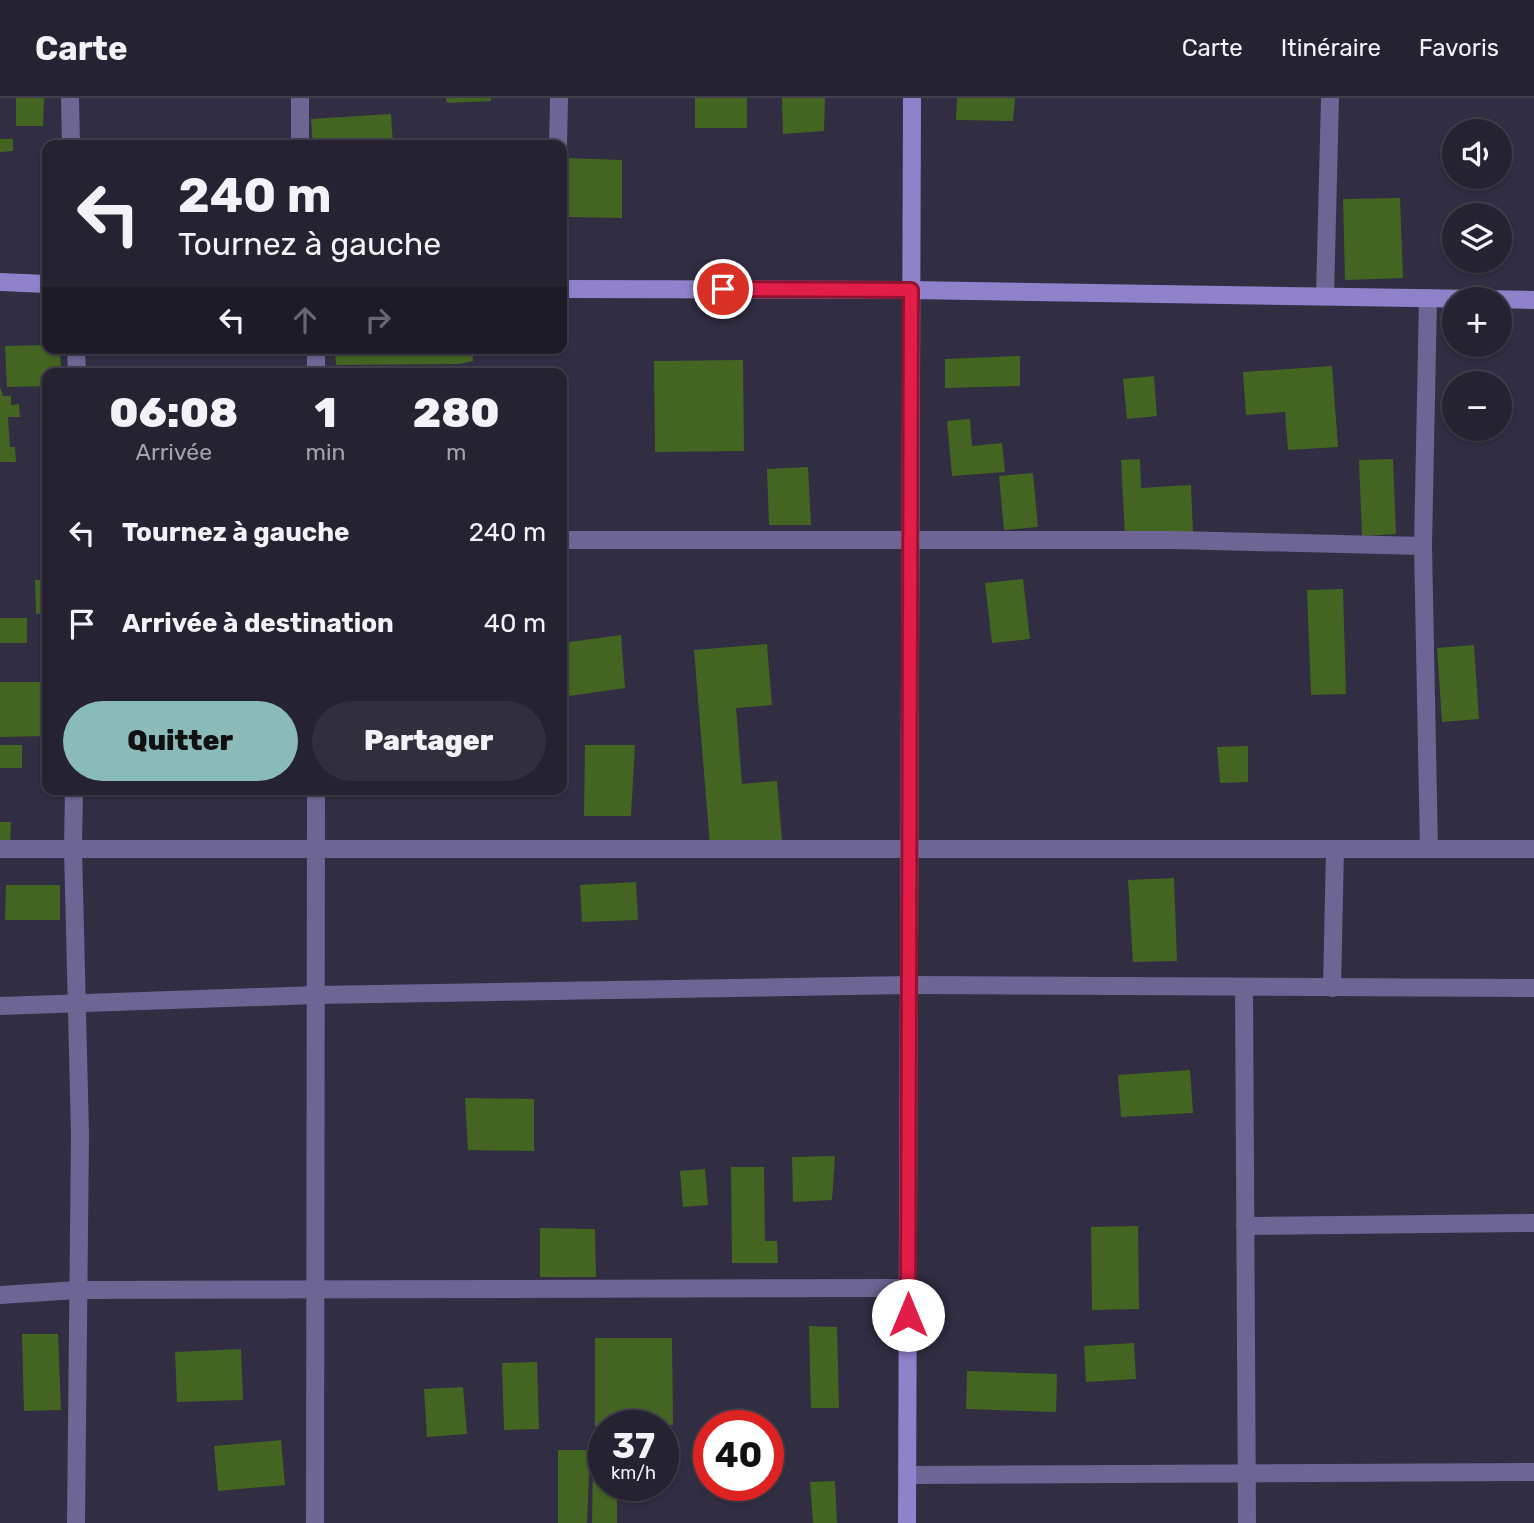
<!DOCTYPE html>
<html lang="fr">
<meta charset="utf-8">
<style>
:root{--surface:#252232;--page:#312f3e;--text:#f1f3f6;--muted:#a3a4ac;--line:#423f4d;--accent:#8bbbb9}
body{margin:0;font-family:Rubik,sans-serif;background:var(--page);color:var(--text);height:100vh;display:flex;flex-direction:column;font-size:26px;white-space:nowrap}
*{box-sizing:border-box;margin:0}
p{font-size:23px;color:var(--muted)}
.icon{flex:none;width:38px;height:38px;fill:none;stroke:currentColor;stroke-width:2;stroke-linecap:round;stroke-linejoin:round}
.map{position:relative;flex:1;overflow:hidden}
.side{position:absolute;left:42px;top:270px;width:525px;height:427px;display:flex;flex-direction:column;background:var(--surface);border-radius:14px;box-shadow:0 2px 5px #0004,0 0 0 2px var(--line)}
.side>*{flex:none}
.top-card{position:absolute;left:42px;top:42px;width:525px;height:214px;border-radius:14px;box-shadow:0 2px 5px #0004,0 0 0 2px var(--line);background:#252232;color:var(--text);overflow:hidden}
.buttons{position:absolute;left:1442px;top:21px;display:grid;gap:14px}
.buttons a{display:grid;place-items:center;width:70px;height:70px;border-radius:50%;background:var(--surface);box-shadow:0 2px 5px #0004,0 0 0 2px var(--line);font-size:35px}
.speed{position:absolute;left:588px;top:1312px;display:flex;gap:14px;font-size:35px;font-weight:700;text-align:center}
.speed>*{display:grid;place-content:center;width:91px;height:91px;border-radius:50%;background:var(--surface);box-shadow:0 2px 5px #0004,0 0 0 2px var(--line);line-height:1}
.speed small{font-size:18px;font-weight:400}
.speed .limit{border:10px solid #d22;background:#fff;color:#111}
.pin{position:absolute;display:grid;place-items:center;width:60px;height:60px;color:#fff;margin:-30px;border:4px solid #fff;border-radius:50%;box-shadow:0 2px 7px #0007}
.me{position:absolute;width:77px;margin:-38px;rotate:0deg;stroke-linejoin:round;filter:drop-shadow(0 0 5px #0008)}
.turn{display:flex;align-items:center;gap:24px;height:147px;padding:0 21px;font-size:32px}
.turn .icon{width:91px;height:91px;stroke-width:2.5}
.turn b{display:block;font-size:49px;line-height:60px}
.lanes{display:flex;align-items:center;height:66px;padding:0 21px;background:#0003;justify-content:center;gap:35px;direction:ltr}
.lanes .off{opacity:.35}
.eta{display:flex;justify-content:space-evenly;align-items:center;height:119px;text-align:center}
.eta b{font-size:42px;font-weight:800;line-height:49px}
.button{display:flex;gap:14px;margin-top:auto;padding:14px 21px}
.button a{flex:1;height:80px;border-radius:42px;background:var(--accent);color:#111;font-size:28px;font-weight:800;line-height:80px;text-align:center}
.button a+a{background:var(--page);color:var(--text)}
ul{padding:0;list-style:none}
li{display:flex;align-items:center;gap:21px;height:91px;padding:0 21px}
li div{flex:1}
li b{display:block;font-size:26px}
li em{font-style:normal}
header{display:flex;align-items:center;gap:42px;box-sizing:border-box;height:98px;padding:0 35px;background:var(--surface);border-bottom:2px solid var(--line)}
header strong{font-size:33px}
nav{display:flex;gap:38px;margin-inline-start:auto;font-size:24px}
.map>svg:first-child{display:block}
.building{fill:#446421}
.lines{fill:none;stroke-linecap:round;stroke-linejoin:round}
.street{stroke:#6d6593;stroke-width:18}
.secondary{stroke:#9081cb;stroke-width:18}
.route-casing{stroke:#92132f;stroke-width:18}
.route{stroke:#e11d48;stroke-width:12}
</style>
<header>
<strong>Carte</strong>
<nav><a>Carte</a><a>Itinéraire</a><a>Favoris</a></nav>
</header>
<div class="map">
<svg width="1534" height="1425" viewBox="0 0 1534 1425">
<rect width="100%" height="100%" fill="#312d42"/>
<g class="building">
<path d="M16,0H44L43,28H16Z"/>
<path d="M446,0H491V3L447,5Z"/>
<rect x="695" y="0" width="52" height="30"/>
<path d="M782,0H825L824,33L783,36Z"/>
<path d="M957,0H1015L1013,23L956,22Z"/>
<path d="M391,16L393,47H313L311,21Z"/>
<path d="M0,41H13V53L0,54Z"/>
<path d="M568,60L622,62V120L566,119Z"/>
<path d="M1400,100L1403,180L1345,182L1343,101Z"/>
<path d="M47,247V250H60L61,275H47V288L7,289L5,248Z"/>
<path d="M335,250H472L473,263L459,266L336,267Z"/>
<path d="M1020,258V288L945,290V261Z"/>
<path d="M743,262L744,353L655,354L654,263Z"/>
<path d="M1332,268L1338,349L1288,352L1285,314L1246,317L1243,274Z"/>
<path d="M1154,278L1157,318L1127,321L1123,281Z"/>
<path d="M0,288L3,298H11V307L19,306L20,319H8L10,349H15L16,364H0Z"/>
<path d="M970,321L972,348L1002,345L1005,374L952,378L947,323Z"/>
<path d="M47,350V385H43L40,351Z"/>
<path d="M1140,361L1141,390L1191,387L1193,435L1125,438L1121,362Z"/>
<path d="M1393,361L1396,436L1362,438L1359,362Z"/>
<path d="M808,369L811,427H769L767,371Z"/>
<path d="M1033,375L1038,429L1004,432L999,378Z"/>
<path d="M1023,481L1030,541L992,545L985,485Z"/>
<path d="M35,482H47V515L36,516Z"/>
<path d="M1343,491L1346,596L1311,597L1307,492Z"/>
<rect x="0" y="520" width="27" height="25"/>
<path d="M621,537L625,590L562,599V545Z"/>
<rect x="41" y="540" width="6" height="27"/>
<path d="M767,546L772,607L736,610L742,686L777,683L782,742L710,748L694,552Z"/>
<path d="M1474,547L1479,621L1442,624L1437,550Z"/>
<path d="M0,584H47V638L0,639Z"/>
<rect x="0" y="647" width="22" height="23"/>
<path d="M585,647H635L631,718H584Z"/>
<path d="M1248,648V684L1220,685L1217,649Z"/>
<path d="M0,724H11L10,746H0Z"/>
<path d="M1174,780L1177,863L1133,864L1128,782Z"/>
<path d="M636,784L638,822L582,824L580,787Z"/>
<path d="M6,787H60V822H5Z"/>
<path d="M1190,972L1193,1015L1121,1019L1118,977Z"/>
<path d="M465,1000L534,1001V1053L468,1052Z"/>
<path d="M835,1058L832,1102L793,1104L792,1059Z"/>
<path d="M731,1069H764L765,1143H777L778,1165H732Z"/>
<path d="M705,1071L708,1107L683,1109L680,1073Z"/>
<path d="M1138,1128L1139,1211L1092,1212L1091,1129Z"/>
<path d="M540,1130L595,1131L596,1179H540Z"/>
<path d="M809,1228L837,1229L839,1310H811Z"/>
<path d="M22,1236H58L61,1312L24,1313Z"/>
<path d="M595,1240H672L673,1327L595,1328Z"/>
<path d="M1134,1245L1136,1281L1086,1284L1084,1248Z"/>
<path d="M241,1251L243,1302L177,1304L175,1254Z"/>
<path d="M537,1264L539,1331L504,1332L502,1265Z"/>
<path d="M967,1273L1057,1276L1056,1314L966,1311Z"/>
<path d="M463,1289L467,1336L427,1339L424,1291Z"/>
<path d="M663,1333H672V1367L663,1366Z"/>
<path d="M281,1342L285,1387L218,1393L214,1348Z"/>
<path d="M558,1352H590L587,1425H558Z"/>
<path d="M593,1363H604V1388H617V1425H592Z"/>
<path d="M835,1383L837,1425H813L810,1384Z"/>
</g>
<g class="lines">
<g class="street">
<path d="M70,0L71,47"/>
<path d="M300,47V0"/>
<path d="M558,47L559,0"/>
<path d="M1325,198L1330,0"/>
<path d="M1428,200L1423,448L1429,751"/>
<path d="M76,250L77,275"/>
<path d="M316,275V250"/>
<path d="M562,442H1173L1423,448"/>
<path d="M74,691L73,751L80,1036L76,1425"/>
<path d="M0,751H1534"/>
<path d="M1244,889L1247,1425"/>
<path d="M1332,890L1335,751"/>
<path d="M0,908L316,897L909,887L1534,890"/>
<path d="M1245,1128L1534,1125"/>
<path d="M0,1197L77,1192L908,1190"/>
<path d="M908,1377L1534,1374"/>
<path d="M315,1425L316,691"/>
</g>
<g class="secondary">
<path d="M0,184L47,186"/>
<path d="M562,191L911,192L1534,202"/>
<path d="M907,1425L912,0"/>
</g>
</g>
<g class="lines">
<defs>
<path id="route" d="M723,191L911,192L908,1217"/>
</defs>
<use href="#route" class="route-casing"/>
<use href="#route" class="route"/>
</g>
</svg>
<div class="buttons">
<a><svg class="icon" aria-label="sound" viewBox="0 0 24 24"><path d="M4 9h4l5-4v14l-5-4H4zM17 9q2 3 0 6"/></svg></a>
<a><svg class="icon" aria-label="layers" viewBox="0 0 24 24"><path d="M12 4l9 5-9 5-9-5zM3 14l9 5 9-5"/></svg></a>
<a>+</a>
<a>−</a>
</div>
<div class="speed"><div>37<small>km/h</small></div><div class="limit">40</div></div>
<div class="pin" style="left:723px;top:191px;background:#d93025"><svg class="icon" aria-label="arrive" viewBox="0 0 24 24"><path d="M6 21V4h12l-3 4 3 4H6"/></svg></div>
<svg class="me" style="left:908px;top:1217px" viewBox="-20 -20 40 40"><circle r="19" fill="#fff"/><path d="M0-13L10 11 0 6-10 11z" fill="#e11d48"/></svg>
<div class="top-card">
<div class="turn"><svg class="icon" aria-label="left" viewBox="0 0 24 24"><path d="M17 20v-9H6M10 6l-5 5 5 5"/></svg><div><b>240 m</b>Tournez à gauche</div></div>
<div class="lanes"><svg class="icon" aria-label="left" viewBox="0 0 24 24"><path d="M17 20v-9H6M10 6l-5 5 5 5"/></svg><svg class="icon off" aria-label="ahead" viewBox="0 0 24 24"><path d="M12 20V5M6 11l6-6 6 6"/></svg><svg class="icon off" aria-label="right" viewBox="0 0 24 24"><path d="M7 20v-9h11M14 6l5 5-5 5"/></svg></div>
</div>
<section class="side">
<div class="eta">
<div><b>06:08</b><p>Arrivée</p></div>
<div><b>1</b><p>min</p></div>
<div><b>280</b><p>m</p></div>
</div>
<ul>
<li><svg class="icon" aria-label="left" viewBox="0 0 24 24"><path d="M17 20v-9H6M10 6l-5 5 5 5"/></svg><div><b>Tournez à gauche</b></div><em>240 m</em></li>
<li><svg class="icon" aria-label="arrive" viewBox="0 0 24 24"><path d="M6 21V4h12l-3 4 3 4H6"/></svg><div><b>Arrivée à destination</b></div><em>40 m</em></li>
</ul>
<div class="button"><a>Quitter</a><a>Partager</a></div>
</section>
</div>
